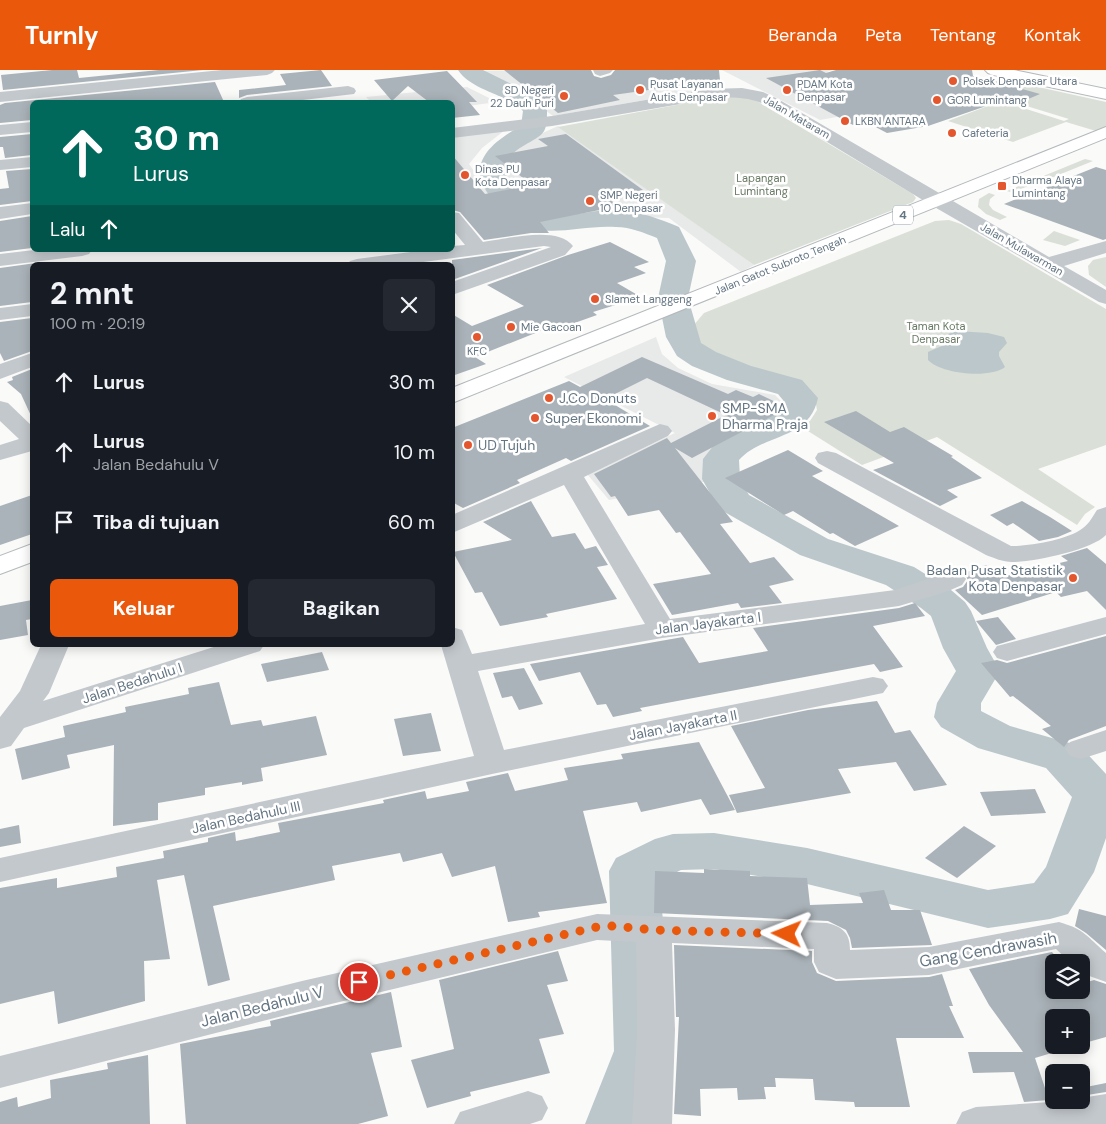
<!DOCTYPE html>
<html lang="id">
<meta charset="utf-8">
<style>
:root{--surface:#171b24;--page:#242831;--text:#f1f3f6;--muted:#9ea1a6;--accent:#ea580c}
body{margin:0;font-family:"DM Sans",sans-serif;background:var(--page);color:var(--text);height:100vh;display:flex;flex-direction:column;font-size:19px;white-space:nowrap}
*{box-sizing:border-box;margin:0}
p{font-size:16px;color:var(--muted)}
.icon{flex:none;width:28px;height:28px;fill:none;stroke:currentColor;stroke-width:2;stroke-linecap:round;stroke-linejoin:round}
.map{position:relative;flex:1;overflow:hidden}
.sheet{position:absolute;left:30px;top:192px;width:425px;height:385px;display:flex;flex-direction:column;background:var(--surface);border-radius:8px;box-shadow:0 2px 12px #0003}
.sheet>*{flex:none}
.hud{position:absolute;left:30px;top:30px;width:425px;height:152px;border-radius:8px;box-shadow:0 2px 12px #0003;background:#00695c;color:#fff;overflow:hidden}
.buttons{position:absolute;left:1045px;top:884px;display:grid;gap:10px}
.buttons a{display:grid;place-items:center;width:45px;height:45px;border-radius:8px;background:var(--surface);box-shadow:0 2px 12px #0003;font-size:25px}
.pin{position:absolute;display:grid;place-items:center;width:42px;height:42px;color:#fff;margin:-21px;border:2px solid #fff;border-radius:50%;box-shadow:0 1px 5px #0007}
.me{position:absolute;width:55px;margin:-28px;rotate:272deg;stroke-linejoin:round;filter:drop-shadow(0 0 4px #0008)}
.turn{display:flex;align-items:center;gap:18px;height:105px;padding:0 20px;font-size:22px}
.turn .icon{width:65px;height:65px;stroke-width:2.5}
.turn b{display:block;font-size:35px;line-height:42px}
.then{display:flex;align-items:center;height:48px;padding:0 20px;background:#0003;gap:10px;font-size:19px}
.round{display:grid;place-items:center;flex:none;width:52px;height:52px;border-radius:8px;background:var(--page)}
.headline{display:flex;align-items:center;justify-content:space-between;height:85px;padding:0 20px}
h1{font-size:30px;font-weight:700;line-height:38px}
.button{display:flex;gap:10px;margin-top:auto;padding:10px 20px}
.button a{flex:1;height:58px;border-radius:8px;background:var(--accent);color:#fff;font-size:20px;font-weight:700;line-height:58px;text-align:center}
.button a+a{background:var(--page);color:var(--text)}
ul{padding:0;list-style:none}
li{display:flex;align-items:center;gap:15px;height:70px;padding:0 20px}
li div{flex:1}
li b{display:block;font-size:19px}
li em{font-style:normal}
header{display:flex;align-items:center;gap:30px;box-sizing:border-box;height:70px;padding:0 25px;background:var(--accent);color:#fff}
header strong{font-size:24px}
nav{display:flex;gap:28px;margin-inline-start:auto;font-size:18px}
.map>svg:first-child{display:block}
.built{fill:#e8e9e9}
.green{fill:#dadfd7}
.water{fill:#bbc7cb}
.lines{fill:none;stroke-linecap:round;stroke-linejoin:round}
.river{fill:#bbc7cb;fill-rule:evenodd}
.building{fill:#aab3b9}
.major-casing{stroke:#b5babe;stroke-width:2}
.highway-casing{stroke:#b4b9bd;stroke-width:2}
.minor{fill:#c3c8cc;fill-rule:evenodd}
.major{fill:#fff;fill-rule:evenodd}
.highway{fill:#fff;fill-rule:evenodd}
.route{stroke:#ea580c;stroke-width:9;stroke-dasharray:0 16.2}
.poi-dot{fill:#e4572e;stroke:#fff;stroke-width:2}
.labels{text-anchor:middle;stroke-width:5;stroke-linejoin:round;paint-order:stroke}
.far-poi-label{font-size:11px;fill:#657683;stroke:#fff;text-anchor:start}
.far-street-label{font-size:11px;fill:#657683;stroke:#fff}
.far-park-label{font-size:11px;fill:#687a64;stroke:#fff}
.shield{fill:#fff;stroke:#939fa8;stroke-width:1}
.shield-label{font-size:12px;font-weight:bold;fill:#657683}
.poi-label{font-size:14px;fill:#657683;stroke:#fff;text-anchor:start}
.street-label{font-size:14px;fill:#657683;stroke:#fff}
.near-street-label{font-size:16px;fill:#657683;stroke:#fff}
</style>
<header>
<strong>Turnly</strong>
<nav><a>Beranda</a><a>Peta</a><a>Tentang</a><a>Kontak</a></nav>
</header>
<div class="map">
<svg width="1106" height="1054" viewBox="0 0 1106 1054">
<rect width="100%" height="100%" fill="#fafaf8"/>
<g class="built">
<path d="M559,0L585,18L669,5L697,21L553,46L545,40L542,33L521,18L482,1Z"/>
<path d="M722,0H832L827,2L897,36L820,50Z"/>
<path d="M467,17L497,32L453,38L452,32H371L366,27Z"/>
<path d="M558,56L754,195L741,202L669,148L608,146L549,148L514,127L513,116L495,100L500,88L523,72Z"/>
<path d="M505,60L482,78L469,94L485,117L500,133L453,136L452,66Z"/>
<path d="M656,267L662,284L678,298L712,314L775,325L788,338L787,342L777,350L743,364L719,379L710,390L708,400L714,410L609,430L587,404L675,363L564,307Z"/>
</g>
<g class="green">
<path d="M1029,15L1106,32V57L1096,61L1066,52L1013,72L948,51L1001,31L1064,51L1069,49L1001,28Z"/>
<path d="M750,27L913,124L916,128L913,132L754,195L558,57L714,28Z"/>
<path d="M1085,89L1093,91L1051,108L1047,107L1013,123L1007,121Z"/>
<path d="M989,123L995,125L990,129L989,135L993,140L1007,147L1000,150L986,144L978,137L979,129Z"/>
<path d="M949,150L961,154L1106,239V375L1038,399L1095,437L1085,444L1077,455L937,367L862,395L800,356L810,351L817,340L815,329L807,320L783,309L747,300L715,289L696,273L693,256L704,243L935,151Z"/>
<path d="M1054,161L1080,170L1065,176L1043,170Z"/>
<path d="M1106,187V217L1089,205L1088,196L1093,190Z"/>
</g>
<path class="water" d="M957,261L988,263L1004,267L1007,273L999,282V286L1005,297C990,309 941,304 928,290V282L944,275L948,264Z"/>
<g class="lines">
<path class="river" d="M458,0H483L532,24L547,40C547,46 547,54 545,59C540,73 510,74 506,98C505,108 511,117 517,125C523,131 532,141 541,144C564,150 596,138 621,140C641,142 660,149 679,157L696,191L688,228L701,273L716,282L751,296L802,310L818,328C809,371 763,363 739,390L740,409L749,425L828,469L914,497L951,520L965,532L971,541L987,578L1000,601L981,633V641L1010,656L1080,676L1106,704V768L1094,802L1068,844L1050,849L988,858L807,814L714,799L681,800L660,810L672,981L645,1054H585L614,981L609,801L616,788L655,769L673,764L714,763L807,778L988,820L1034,813L1046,797L1072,727L1046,698L978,678L941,657L934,647L937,633L956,601L943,578L931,546L921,538L886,515L800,485L721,440L715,432L702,409L703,389L721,366L770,346L782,337L783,330L778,324L727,310L692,296L677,286L666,267L658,228L666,191L657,168C644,163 631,157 616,157C572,154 533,177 498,136C491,127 482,118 480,106C477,82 503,66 521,56L523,41C505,23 472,21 458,0Z"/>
</g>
<g class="building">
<path d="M52,0H77L79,8L159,0H203L3,20L1,5Z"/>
<path d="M321,0L332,16L247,25L239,28V20L286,15L280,4Z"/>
<path d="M504,0H591L594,6L601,8L611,5L615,0H719L720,10L613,25L620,30L558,43Z"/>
<path d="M820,0L826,3L836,0H972L973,6L1003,12L1001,13L1040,24L1014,35L1001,31L928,56L887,63L866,52L853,55L766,8Z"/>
<path d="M447,1L477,32H469L480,45L452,48V32H429L408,16L392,31L374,10Z"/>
<path d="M215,12L224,32H132V30L106,32H32V50L0,53V35L5,33Z"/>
<path d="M32,64V85L5,88L3,77H0V67Z"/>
<path d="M566,64L643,120L606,127L619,136L540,152L549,163H531L484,170L460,142L452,140V85L485,124L532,115L495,86L548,76L538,69Z"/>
<path d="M1096,97L1106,100V169L1103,170L1004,134Z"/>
<path d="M32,99V131L0,135V119L9,118L6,101Z"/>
<path d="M32,146V178L0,182V151Z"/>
<path d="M610,172L649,192L634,197L646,203L617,213L641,227L593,242L597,245L552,261L548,258L475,287L486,294L452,306V244L472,256L524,236L487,215L568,185Z"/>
<path d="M542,178L452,210V190Z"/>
<path d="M36,193L37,195H32V232L0,236V198Z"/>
<path d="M32,248V281L4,291L0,283V252Z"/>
<path d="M642,287L728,324L736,320L753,327L759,324L780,334L768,340L776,344L692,388L675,378L733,452L720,454L750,493L774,487L794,510L769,516L782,533L741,538L738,533L672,545L653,514L711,504L680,462L676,463L659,440L628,446L615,426L611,427L594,404L667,368L671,373L726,345L647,308L605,329L650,356L571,391L566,388L517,410L520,413L463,438L452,432V358L569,311L580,317Z"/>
<path d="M32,299V348L21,324L7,312L13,310L12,307Z"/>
<path d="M856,341L890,362L904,357L953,386L951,387L982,408L947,420L958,427L940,436L873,400L894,393L824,352Z"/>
<path d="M788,380L823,401L812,406L899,456L855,476L833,463L830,464L793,441L784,445L725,408Z"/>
<path d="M32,425V464L0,475V436Z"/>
<path d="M531,431L552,467L575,463L585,479L596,476L608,495L597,497L617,529L546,544L548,547L500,556L482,522L475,523L453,482L512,470L483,452Z"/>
<path d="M1022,431L1050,447L1072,461L1058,467L1039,471L1013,453L1007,456L990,445Z"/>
<path d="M1087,478L1106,494V540L1087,521L1061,527L1056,522L982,545L955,520L963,517L968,510L964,503L986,495L1000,507L1068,491L1061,486Z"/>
<path d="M32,530V549L26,550L28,565L0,570V536Z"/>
<path d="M915,533L925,546L873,556L903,597L880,602L874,594L640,638L642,641L613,647L606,634L597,635L580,602L539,611L530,594L683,567L699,593L768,581L753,558L899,538Z"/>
<path d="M998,547L1016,569L996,575L976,551Z"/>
<path d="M1106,566V656L1069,670L1064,677L1042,659L1051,656L1013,626L1010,627L981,593L997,590L1007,593Z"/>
<path d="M322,582L329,600L267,612L261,594Z"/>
<path d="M524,598L543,634L519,640L512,626L502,628L493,603Z"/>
<path d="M219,612L231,655L261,650L263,656L316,646L327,685L261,698L263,711L242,715V712L205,718V725L158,733V750L113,756L114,675L67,685L70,698L22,710L15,679L65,667L63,656L126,642L125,637L189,624L188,618Z"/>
<path d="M877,631L895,663L910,660L947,715L914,721L896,692L838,699L851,723L737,743L729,725L765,718L731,656L808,640Z"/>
<path d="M431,643L441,681L403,686L394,649Z"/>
<path d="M699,672L735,740L710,745L701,729L641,742L637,732L583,741L607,833L538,842L540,847L508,852L495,796L452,807L442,783L403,792L400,783L332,796L335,810L213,836L230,910L208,916L184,805L157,810L170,889L144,891L145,931L58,954L54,921L0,934V818L57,808V818L117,807L116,797L164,788L163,781L208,772V768L235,762L236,771L280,762L278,753L384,733L383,730L425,721L427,729L469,721L466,712L508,703L515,721L568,710L564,698L623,689L621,684Z"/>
<path d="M1035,719L1046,743L991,746L980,722Z"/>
<path d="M19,755L21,773L0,777V759Z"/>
<path d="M964,756L996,776L957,808L925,788Z"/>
<path d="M704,799L750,801V806L807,808L810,835L863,833L859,823L884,820L891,840H920L932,875L852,878L850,868L846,860L828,851L654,843L655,801L704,803Z"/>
<path d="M1079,839L1106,846V880L1086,863L1075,856Z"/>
<path d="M674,875L812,881V892L817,903L836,911L929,907L942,904L953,936H949L964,968H896L910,1037H855L854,1032L815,1030L813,1009L775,1008L776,1017H764L766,1029L738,1030L737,1018L700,1019L701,1046L674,1044L679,947H676Z"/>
<path d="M558,881L568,911L547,915L564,964L539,969L550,1003L470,1022L471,1026L427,1038L411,990L454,979L439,910Z"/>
<path d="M1052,882L1060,892H1054V920H1081V914L1094,910L1106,914V967L1081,974V948H1054V975H1078L1035,988L1049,1030L1024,1032L1014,1002L973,1003L968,982H1023L989,935L969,899Z"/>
<path d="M391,922L402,977L371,983L388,1046L358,1054H186L180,974L271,956L270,951Z"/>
<path d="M148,985L150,1054H0V1032L17,1027L18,1037L51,1028L50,1010L108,999L107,993Z"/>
<path d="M1106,1013V1022L1081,1026V1018Z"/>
</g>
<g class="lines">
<defs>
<path id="major" d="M985,0H1014L1106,19V29L993,5L988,3Z"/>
<g id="highway">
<path d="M1106,57V68L452,333V318Z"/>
<path d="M32,474V492L0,504V486Z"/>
</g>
</defs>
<use href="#major" class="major-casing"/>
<use href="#highway" class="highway-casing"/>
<g class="minor">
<path d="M222,0H275L272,3L267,5L0,32V22Z"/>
<path d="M593,0H613L610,3L600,6L595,4Z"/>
<path d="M348,16L354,18L356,21L354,24L286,32H239L241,29L247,27Z"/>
<path d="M742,18L763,22L778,29L1049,187L1106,171V183L1064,196L1106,220V234L1099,232L931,135L766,35C748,26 730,27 710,29L552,56L452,68V58L552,46L710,19Z"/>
<path d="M32,52V62L0,65V55Z"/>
<path d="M32,87V97L0,100V90Z"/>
<path d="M32,133V144L0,149V137Z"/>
<path d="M452,142L459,143L483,172C506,169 558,155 573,176L565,185L452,225V212L551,177L544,176L401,195H347L350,191L357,189L426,180H452V176L465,175L452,159Z"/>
<path d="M34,180H92L89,184L82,186L0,196V184Z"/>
<path d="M32,234V246L0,250V238Z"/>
<path d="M32,283V297L0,309V294Z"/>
<path d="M0,331L8,333L32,356V381L0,390V375L19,369L0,351Z"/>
<path d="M660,354L668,356L672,361L668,366L584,407L670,549L895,520L952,501L962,503L966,509L962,515L946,522L899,536L662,568L478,601L504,680L873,607L883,609L888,616L883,623L492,704L0,812V788L474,686L441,575H452V557L462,560L472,584L645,554L564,415L452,463V445Z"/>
<path d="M827,381L836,383L1011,476C1030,476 1068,470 1083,458C1089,454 1093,446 1097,440L1106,437V465C1092,480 1033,492 1012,492C1003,492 994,488 986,485L818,393L815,388L818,383Z"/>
<path d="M1106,547V564L1007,591L997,588L993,582L997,576Z"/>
<path d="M41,575H69L49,623L43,631L220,575H264L260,581L24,658L11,676L0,679V647L20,621Z"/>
<path d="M1106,660V681L1081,689L1070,686L1065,679L1070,672Z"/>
<path d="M597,844L827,853C843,857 850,863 850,880L929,877L1059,852C1086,860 1086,866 1106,883V912L1081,903V892H1070L1056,879L929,905L836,909L819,902L814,892V879L672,873L675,960L672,1054H632L637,960L636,872L597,870L302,941L0,1018V986L302,911Z"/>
<path d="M528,1021L542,1026L548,1038L542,1050L530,1054H454L460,1042Z"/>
<path d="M1106,1024V1054H956L962,1042L976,1037L1081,1030V1028Z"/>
</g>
<use href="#major" class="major"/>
<use href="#highway" class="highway"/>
</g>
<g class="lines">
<path class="route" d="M359,912L597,857L614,856L654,860L787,864"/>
</g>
<g class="poi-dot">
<circle cx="953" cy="11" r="5"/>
<circle cx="640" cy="20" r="5"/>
<circle cx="787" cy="20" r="5"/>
<circle cx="564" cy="26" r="5"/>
<circle cx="937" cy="30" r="5"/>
<circle cx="845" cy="51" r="5"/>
<circle cx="952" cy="63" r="5"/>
<circle cx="465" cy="105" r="5"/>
<rect x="997" y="111" width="10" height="10" rx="2.5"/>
<circle cx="590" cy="131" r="5"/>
<circle cx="595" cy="229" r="5"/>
<circle cx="511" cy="257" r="5"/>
<circle cx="477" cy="267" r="5"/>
<circle cx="549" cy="328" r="5"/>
<circle cx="712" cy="346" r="5"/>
<circle cx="535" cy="348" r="5"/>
<circle cx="468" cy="375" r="5"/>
<circle cx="1073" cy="508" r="5"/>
</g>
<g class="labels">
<g class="far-poi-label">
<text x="963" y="15">Polsek Denpasar Utara</text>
<text x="650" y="18">Pusat Layanan<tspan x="650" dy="13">Autis Denpasar</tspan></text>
<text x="797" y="18">PDAM Kota<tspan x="797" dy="13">Denpasar</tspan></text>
<text x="554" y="24" text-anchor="end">SD Negeri<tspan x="554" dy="13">22 Dauh Puri</tspan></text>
<text x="947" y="34">GOR Lumintang</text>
<text x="855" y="55">LKBN ANTARA</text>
<text x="962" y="67">Cafeteria</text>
<text x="475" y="103">Dinas PU<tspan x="475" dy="13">Kota Denpasar</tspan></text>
<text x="1012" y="114">Dharma Alaya<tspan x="1012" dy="13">Lumintang</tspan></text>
<text x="600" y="129">SMP Negeri<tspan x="600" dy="13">10 Denpasar</tspan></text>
<text x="605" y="233">Slamet Langgeng</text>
<text x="521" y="261">Mie Gacoan</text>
<text x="477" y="285" text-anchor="middle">KFC</text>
</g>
<g class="far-street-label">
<text transform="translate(797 47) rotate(30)" y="4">Jalan Mataram</text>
<text transform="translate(1022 179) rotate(30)" y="4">Jalan Mulawarman</text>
<text transform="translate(780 195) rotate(-22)" y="4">Jalan Gatot Subroto Tengah</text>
</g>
<g class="far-park-label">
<text x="761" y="112">Lapangan<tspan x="761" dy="13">Lumintang</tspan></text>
<text x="936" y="260">Taman Kota<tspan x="936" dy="13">Denpasar</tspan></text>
</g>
<rect class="shield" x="893" y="135.5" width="20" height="19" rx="4"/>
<g class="shield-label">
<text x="903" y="149">4</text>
</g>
<g class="poi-label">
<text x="559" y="333">J.Co Donuts</text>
<text x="722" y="343">SMP-SMA<tspan x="722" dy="16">Dharma Praja</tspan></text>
<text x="545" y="353">Super Ekonomi</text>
<text x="478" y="380">UD Tujuh</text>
<text x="1063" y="505" text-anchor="end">Badan Pusat Statistik<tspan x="1063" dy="16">Kota Denpasar</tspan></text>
</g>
<g class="street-label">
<text transform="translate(708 553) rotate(-7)" y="5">Jalan Jayakarta I</text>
<text transform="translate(132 613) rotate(-18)" y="5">Jalan Bedahulu I</text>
<text transform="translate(683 655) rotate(-11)" y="5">Jalan Jayakarta II</text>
<text transform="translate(246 747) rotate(-12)" y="5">Jalan Bedahulu III</text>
</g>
<g class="near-street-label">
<text transform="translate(988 879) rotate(-10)" y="6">Gang Cendrawasih</text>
<text transform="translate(262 936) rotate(-14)" y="6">Jalan Bedahulu V</text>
</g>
</g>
</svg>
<div class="buttons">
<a><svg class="icon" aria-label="layers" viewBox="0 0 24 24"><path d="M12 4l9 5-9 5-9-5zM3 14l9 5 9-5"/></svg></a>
<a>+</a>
<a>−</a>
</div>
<div class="pin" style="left:359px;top:912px;background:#d93025"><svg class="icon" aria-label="arrive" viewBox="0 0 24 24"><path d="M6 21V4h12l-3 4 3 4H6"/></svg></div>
<svg class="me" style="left:787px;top:864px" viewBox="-20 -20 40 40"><path d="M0-17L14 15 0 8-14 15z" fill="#ea580c" stroke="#fff" stroke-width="4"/></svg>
<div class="hud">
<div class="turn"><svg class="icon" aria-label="ahead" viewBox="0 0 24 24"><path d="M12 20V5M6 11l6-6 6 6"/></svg><div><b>30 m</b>Lurus</div></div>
<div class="then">Lalu<svg class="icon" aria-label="ahead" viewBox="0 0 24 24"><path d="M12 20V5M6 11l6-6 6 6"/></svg></div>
</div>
<section class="sheet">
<div class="headline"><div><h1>2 mnt</h1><p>100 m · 20:19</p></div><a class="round"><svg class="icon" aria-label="close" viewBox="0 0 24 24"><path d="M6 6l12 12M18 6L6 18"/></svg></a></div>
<ul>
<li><svg class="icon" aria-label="ahead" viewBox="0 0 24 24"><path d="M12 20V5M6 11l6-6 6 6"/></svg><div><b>Lurus</b></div><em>30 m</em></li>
<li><svg class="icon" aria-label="ahead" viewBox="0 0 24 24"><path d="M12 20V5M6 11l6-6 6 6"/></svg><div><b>Lurus</b><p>Jalan Bedahulu V</p></div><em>10 m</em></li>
<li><svg class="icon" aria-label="arrive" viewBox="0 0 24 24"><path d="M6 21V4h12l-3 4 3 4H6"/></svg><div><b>Tiba di tujuan</b></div><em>60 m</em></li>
</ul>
<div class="button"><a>Keluar</a><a>Bagikan</a></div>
</section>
</div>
